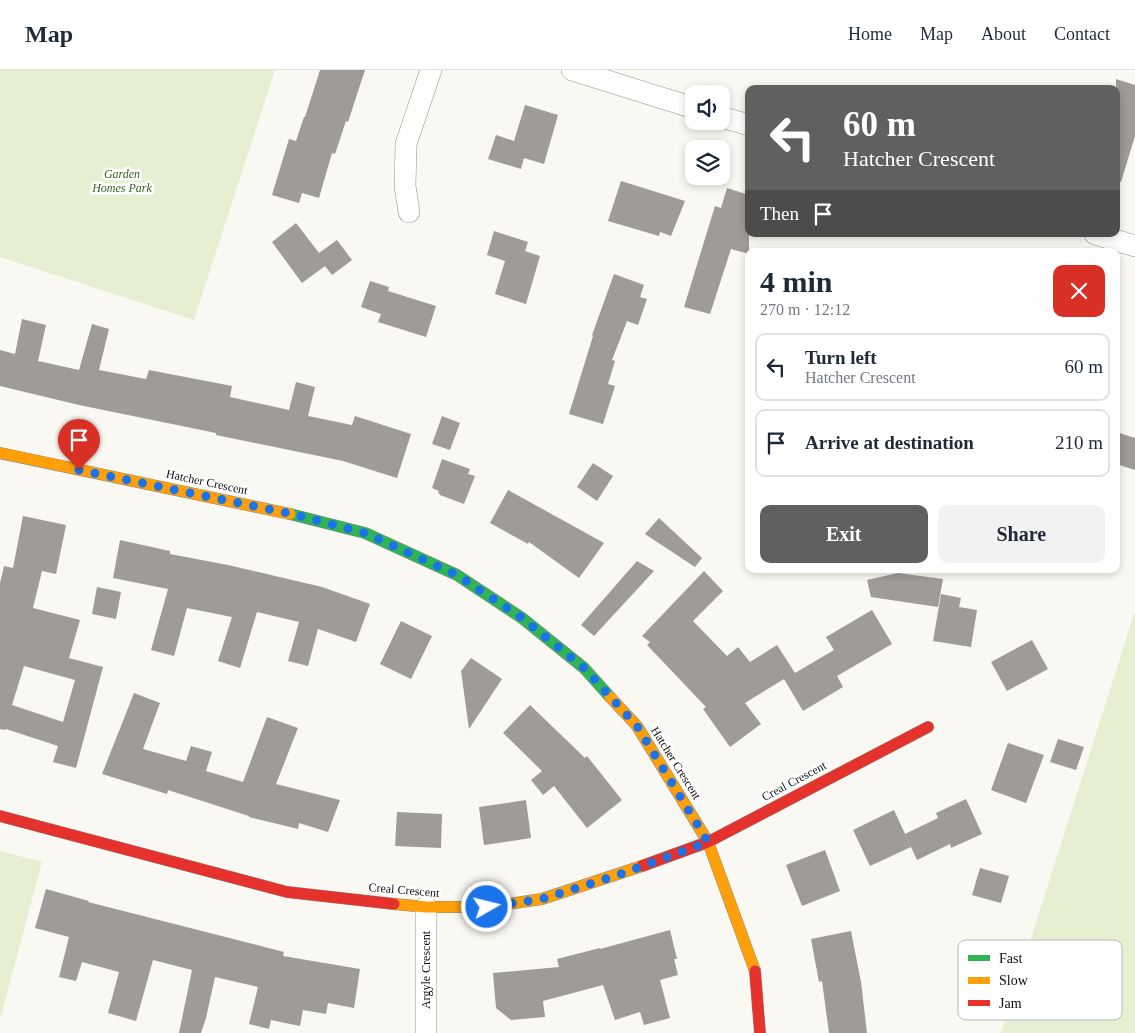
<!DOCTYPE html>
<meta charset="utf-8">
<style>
:root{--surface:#fff;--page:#f2f2f3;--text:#1f2937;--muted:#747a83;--line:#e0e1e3;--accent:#61605e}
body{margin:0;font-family:"Times New Roman",serif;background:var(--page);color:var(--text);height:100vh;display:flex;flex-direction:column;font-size:19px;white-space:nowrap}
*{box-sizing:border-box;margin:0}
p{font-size:16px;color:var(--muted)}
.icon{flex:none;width:28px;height:28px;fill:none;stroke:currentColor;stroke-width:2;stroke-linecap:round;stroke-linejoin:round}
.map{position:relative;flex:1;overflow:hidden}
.side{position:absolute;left:745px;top:178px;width:375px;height:325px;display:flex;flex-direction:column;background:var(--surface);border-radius:10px;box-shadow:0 2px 8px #0003}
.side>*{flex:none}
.hud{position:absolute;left:745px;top:15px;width:375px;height:152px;border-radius:10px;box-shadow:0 2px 8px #0003;background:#61605e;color:#fff;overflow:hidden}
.controls{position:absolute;left:685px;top:15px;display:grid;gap:10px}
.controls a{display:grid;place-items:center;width:45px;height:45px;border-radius:10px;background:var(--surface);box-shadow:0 2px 8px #0003;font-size:25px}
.pin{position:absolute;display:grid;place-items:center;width:42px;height:42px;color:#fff;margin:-51px -21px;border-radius:50% 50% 50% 0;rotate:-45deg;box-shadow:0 0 5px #0007}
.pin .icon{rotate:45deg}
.me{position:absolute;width:55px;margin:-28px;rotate:82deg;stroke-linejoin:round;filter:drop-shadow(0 0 4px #0008)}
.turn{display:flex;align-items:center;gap:18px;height:105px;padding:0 15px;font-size:22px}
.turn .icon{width:65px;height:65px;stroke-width:2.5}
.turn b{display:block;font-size:35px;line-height:42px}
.then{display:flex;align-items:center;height:48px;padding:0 15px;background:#0003;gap:10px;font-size:19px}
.round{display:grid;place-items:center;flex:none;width:52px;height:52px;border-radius:10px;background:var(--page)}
.headline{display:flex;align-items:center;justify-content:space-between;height:85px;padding:0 15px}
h1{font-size:30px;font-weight:700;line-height:38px}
.cta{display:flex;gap:10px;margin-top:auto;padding:10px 15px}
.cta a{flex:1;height:58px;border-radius:10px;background:var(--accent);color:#fff;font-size:20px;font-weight:700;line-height:58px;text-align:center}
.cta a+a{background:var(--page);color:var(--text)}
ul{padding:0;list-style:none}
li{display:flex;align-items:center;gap:15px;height:68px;margin:0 10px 8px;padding:0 5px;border:2px solid var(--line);border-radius:10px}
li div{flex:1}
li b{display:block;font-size:19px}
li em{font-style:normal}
header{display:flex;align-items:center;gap:30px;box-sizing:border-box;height:70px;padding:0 25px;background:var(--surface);border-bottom:1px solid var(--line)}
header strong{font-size:24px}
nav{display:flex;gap:28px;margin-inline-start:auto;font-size:18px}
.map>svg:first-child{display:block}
.green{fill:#e7efd3}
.building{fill:#9e9b98;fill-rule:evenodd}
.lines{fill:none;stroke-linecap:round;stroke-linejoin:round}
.street-casing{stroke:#949391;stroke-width:22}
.fast-casing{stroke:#8b8a87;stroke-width:12}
.slow-casing{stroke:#8b8a87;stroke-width:12}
.jam-casing{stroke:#8b8a87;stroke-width:12}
.street{stroke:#fefefd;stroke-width:21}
.fast{stroke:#30b455;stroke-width:11}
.slow{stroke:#ff9f0a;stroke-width:11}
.jam{stroke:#e5322d;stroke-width:11}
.route{stroke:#1a73e8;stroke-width:9;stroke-dasharray:0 16.2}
.labels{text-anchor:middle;stroke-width:5;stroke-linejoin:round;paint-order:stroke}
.park-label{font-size:12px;font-style:italic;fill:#366321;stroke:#fff}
.street-label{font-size:12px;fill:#0e0e0e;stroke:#fff}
.key{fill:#fff;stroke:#b7b7b7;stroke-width:1}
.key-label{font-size:14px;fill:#0e0e0e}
</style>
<header>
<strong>Map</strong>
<nav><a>Home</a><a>Map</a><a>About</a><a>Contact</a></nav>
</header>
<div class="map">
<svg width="1135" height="963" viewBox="0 0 1135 963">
<rect width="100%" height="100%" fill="#faf8f2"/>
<g class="green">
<path d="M0,0H275L194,250L0,187Z"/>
<path d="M1134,544L1135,545V963H1001Z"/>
<path d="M0,781L42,792L0,950Z"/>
</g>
<g class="building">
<path d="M320,0H365L348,52L346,51L335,84L332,83L319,128L302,123L299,133L272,125L289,69L296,71L304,47H305Z"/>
<path d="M1116,9L1135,15V66L1121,112L1116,111Z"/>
<path d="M525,35L558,45L544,94L524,88L521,99L488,89L496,65L514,71Z"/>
<path d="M621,111L685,131L671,166L660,162L659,166L608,151Z"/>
<path d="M727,118L749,125V184L731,179L710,244L684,237L715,136L721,138Z"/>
<path d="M296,153L319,183L337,170L352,190L332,205L325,196L302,213L272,172Z"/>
<path d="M494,161L528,172L525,181L540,186L526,234L495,224L505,191L487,185Z"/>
<path d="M614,204L644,215L640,227L647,229L638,255L627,251L612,290L615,291L608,314L615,316L603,354L569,344L593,266L592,265Z"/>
<path d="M370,211L389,217L388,221L436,236L426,267L378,252L381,244L361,237Z"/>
<path d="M22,249L46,255L38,291L79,300L92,254L109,259L99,300L146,309L149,300L232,316L230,327L289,340L296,312L315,317L308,346L352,355L355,346L411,364L397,408L343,391L216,365V363L79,335L0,316V280L15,284Z"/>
<path d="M442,346L460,353L450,380L432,374Z"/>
<path d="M1116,362L1135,368V400L1116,394Z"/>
<path d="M442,389L470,399L468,404L475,406L464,434L440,425V424L438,423L439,421L432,418Z"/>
<path d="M593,393L613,406L597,431L577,417Z"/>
<path d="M508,420L604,473L579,508L529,472L528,474L490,453Z"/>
<path d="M23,446L66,455L56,504L42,501L33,538L80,550L69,588L103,597L76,698L53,692L58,676L6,659L5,660L0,659V513L4,496L13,498ZM24,596L75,610L63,652L12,635Z"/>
<path d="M659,448L702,488L695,497L645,464Z"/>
<path d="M120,470L170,481V484L228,495L322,517L370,534L356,572L318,559L308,596L288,591L299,552L257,542L240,598L218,591L232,547L187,538L174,586L151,580L168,519L113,508Z"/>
<path d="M637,491L654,501L594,566L581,555Z"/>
<path d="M704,501L723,521L693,551L727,586L738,577L750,592L777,575L795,603L834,580L826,567L872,540L892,574L837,606L843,617L803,641L784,609L745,633L761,654L730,677L703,639L706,637L647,575L650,572L642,566Z"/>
<path d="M898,503L943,509L938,537L871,527L867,510Z"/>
<path d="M97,517L121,522L116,549L92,544Z"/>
<path d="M941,524L961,528L959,537L977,540L971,577L933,571Z"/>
<path d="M401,551L432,566L411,609L380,594Z"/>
<path d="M1032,570L1048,599L1007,621L991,592Z"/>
<path d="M471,588L502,609L469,659L461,601Z"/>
<path d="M134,623L160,633L143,679L186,691L191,676L212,682L206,701L243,712L267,647L298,658L276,714L340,730L328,762L299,753L298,759L249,747V746L168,720L167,724L102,704Z"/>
<path d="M530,635L585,688L587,686L622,730L587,758L554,716L543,725L531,710L542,701L503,663Z"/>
<path d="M1058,669L1084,677L1076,700L1050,692Z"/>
<path d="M1008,673L1044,685L1026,733L991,720Z"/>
<path d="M966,729L982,764L951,778L950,774L917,790L905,764L938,748L936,743Z"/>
<path d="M526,730L531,768L484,775L479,737Z"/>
<path d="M894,740L911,777L870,796L853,760Z"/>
<path d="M397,742L442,744L441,778L395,776Z"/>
<path d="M825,780L840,821L802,836L786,795Z"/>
<path d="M980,798L1009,806L1001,833L972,825Z"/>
<path d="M46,819L89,831L88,832L284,882L283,886L360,899L354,938L328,933L326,944L303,940L300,956L271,950L269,959L249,954L258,917L215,907L206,948L201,963H179L192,900L153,890L136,951L108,943L119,902L82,892L76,911L59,907L69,867L35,858Z"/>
<path d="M670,860L677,889H674L678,905L660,910L670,948L644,955L640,942L615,950L603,915L543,931L545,947L511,950L496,938L493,903L559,897L557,889L600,878V879Z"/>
<path d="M851,861L861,912L867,963H829L822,911L819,912L811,869Z"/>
</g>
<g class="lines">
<defs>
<g id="street">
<path d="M572,0L694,38"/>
<path d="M721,47L749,55"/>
<path d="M409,142L405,116L406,74L431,0"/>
<path d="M1095,164L1135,176"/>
<path d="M426,963V837"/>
</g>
<path id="fast" d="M290,444L365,463L457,505L522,548L584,598L610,627"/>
<g id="slow">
<path d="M0,383L290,444"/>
<path d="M610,627L637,656L708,772L755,901"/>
<path d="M394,834L426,837H487L542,829L642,796"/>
</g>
<g id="jam">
<path d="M0,746L287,822L394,834"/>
<path d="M642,796L708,772L928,657"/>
<path d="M755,901L760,963"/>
</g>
</defs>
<use href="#street" class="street-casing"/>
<use href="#fast" class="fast-casing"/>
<use href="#slow" class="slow-casing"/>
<use href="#jam" class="jam-casing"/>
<use href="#street" class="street"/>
<use href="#fast" class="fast"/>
<use href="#slow" class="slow"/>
<use href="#jam" class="jam"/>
</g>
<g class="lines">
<path class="route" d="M79,400L292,444L365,463L457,505L522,548L584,598L637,656L708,772L618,805L542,829L487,837"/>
</g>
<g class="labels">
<g class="park-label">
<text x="122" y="108">Garden<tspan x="122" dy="14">Homes Park</tspan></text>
</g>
<g class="street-label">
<text transform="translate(207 412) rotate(12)" y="4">Hatcher Crescent</text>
<text transform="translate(676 693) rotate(58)" y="4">Hatcher Crescent</text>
<text transform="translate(794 711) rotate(-28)" y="4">Creal Crescent</text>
<text transform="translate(404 820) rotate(5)" y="4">Creal Crescent</text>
<text transform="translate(426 900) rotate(-90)" y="4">Argyle Crescent</text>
</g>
</g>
<rect x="958" y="870" width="164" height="80" rx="8" class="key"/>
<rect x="968" y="885" width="22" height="6" fill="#30b455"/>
<rect x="968" y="907" width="22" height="7" fill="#ff9f0a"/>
<rect x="968" y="930" width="22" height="6" fill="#e5322d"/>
<g class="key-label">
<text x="999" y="893">Fast</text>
<text x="999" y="915">Slow</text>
<text x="999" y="938">Jam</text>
</g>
</svg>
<div class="controls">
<a><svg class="icon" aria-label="sound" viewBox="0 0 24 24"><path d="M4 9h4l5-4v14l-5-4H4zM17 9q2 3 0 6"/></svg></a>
<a><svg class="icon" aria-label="layers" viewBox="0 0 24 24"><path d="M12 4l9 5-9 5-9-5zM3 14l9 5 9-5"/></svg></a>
</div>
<div class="pin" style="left:79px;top:400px;background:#d93025"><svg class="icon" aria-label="arrive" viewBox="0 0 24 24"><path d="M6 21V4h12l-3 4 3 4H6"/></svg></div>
<svg class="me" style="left:487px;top:837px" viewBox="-20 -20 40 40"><circle r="17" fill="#1a73e8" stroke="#fff" stroke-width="3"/><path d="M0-11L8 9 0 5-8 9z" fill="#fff"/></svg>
<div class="hud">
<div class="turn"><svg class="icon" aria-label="left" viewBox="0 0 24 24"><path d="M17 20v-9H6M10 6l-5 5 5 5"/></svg><div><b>60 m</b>Hatcher Crescent</div></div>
<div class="then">Then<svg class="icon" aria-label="arrive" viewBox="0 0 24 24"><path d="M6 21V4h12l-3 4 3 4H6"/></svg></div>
</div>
<section class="side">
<div class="headline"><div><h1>4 min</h1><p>270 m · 12:12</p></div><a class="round" style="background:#d93025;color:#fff"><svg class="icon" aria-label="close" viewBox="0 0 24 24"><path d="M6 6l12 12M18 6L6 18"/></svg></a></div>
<ul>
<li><svg class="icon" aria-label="left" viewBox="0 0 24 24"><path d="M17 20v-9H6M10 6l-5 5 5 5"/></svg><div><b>Turn left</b><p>Hatcher Crescent</p></div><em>60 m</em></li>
<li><svg class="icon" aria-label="arrive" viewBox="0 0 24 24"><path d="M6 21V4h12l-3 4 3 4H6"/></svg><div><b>Arrive at destination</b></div><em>210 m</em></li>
</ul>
<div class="cta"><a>Exit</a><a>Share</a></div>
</section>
</div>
